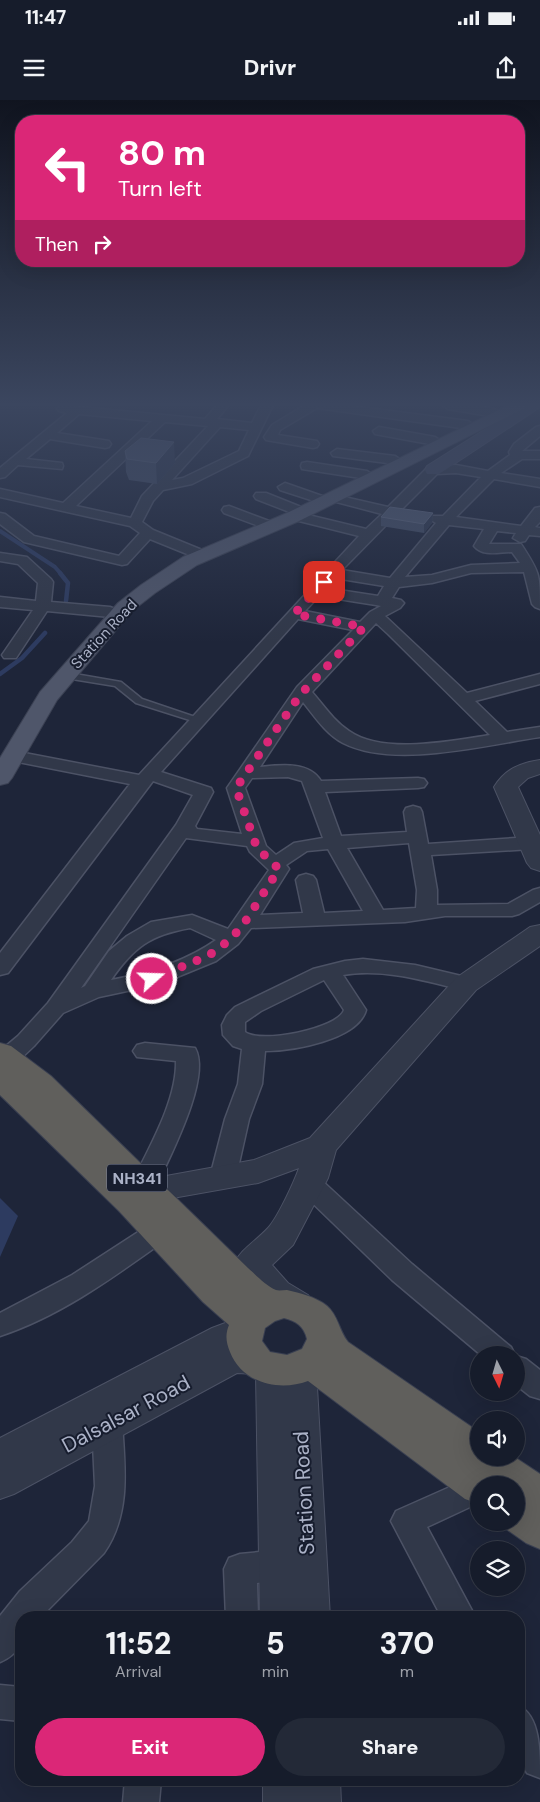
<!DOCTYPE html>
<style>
:root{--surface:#161c2b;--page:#232937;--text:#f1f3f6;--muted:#9ea1a9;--line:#353a47;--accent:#db2777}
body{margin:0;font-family:"DM Sans",sans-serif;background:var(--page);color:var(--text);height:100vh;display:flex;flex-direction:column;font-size:19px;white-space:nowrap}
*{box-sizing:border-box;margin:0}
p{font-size:16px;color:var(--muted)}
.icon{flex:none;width:28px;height:28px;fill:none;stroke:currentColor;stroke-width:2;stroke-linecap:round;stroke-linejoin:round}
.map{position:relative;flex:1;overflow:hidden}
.drawer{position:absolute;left:15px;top:1511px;width:510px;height:175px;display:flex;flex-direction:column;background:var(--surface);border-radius:20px;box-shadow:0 5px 20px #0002,0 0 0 1px var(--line)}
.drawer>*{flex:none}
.banner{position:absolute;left:15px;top:15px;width:510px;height:152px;border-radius:20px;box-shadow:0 5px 20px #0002,0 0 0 1px var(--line);background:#db2777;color:#fff;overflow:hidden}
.needle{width:32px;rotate:175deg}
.tools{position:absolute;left:470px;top:1246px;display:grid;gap:10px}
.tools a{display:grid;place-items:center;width:55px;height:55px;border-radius:50%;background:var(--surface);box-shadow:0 5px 20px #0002,0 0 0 1px var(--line);font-size:25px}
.pin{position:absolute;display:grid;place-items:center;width:42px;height:42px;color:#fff;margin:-21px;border-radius:10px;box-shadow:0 2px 8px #0006}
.me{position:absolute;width:55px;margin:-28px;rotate:70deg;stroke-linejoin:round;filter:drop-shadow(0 0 4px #0008)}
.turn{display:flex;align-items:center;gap:18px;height:105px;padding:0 20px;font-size:22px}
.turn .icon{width:65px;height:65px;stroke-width:2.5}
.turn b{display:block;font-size:35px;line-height:42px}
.then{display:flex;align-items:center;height:48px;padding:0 20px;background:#0003;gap:10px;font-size:19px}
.eta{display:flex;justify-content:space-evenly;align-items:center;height:85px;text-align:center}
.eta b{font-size:30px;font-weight:800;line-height:35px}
.action{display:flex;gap:10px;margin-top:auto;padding:10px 20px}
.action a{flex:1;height:58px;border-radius:30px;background:var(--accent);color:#fff;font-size:20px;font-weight:800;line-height:58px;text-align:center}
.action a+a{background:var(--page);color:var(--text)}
.status{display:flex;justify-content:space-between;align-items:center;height:35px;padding:0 25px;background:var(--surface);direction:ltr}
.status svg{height:14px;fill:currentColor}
header{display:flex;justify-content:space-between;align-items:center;height:65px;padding:0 20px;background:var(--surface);font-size:22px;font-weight:800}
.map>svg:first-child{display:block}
.water{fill:#2d3b60}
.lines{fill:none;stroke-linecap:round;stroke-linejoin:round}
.stream-far1{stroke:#2d3b60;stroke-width:4}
.stream{stroke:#2d3b60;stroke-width:4.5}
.service-casing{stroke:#4c5265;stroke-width:3}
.minor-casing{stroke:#4c5265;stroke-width:3}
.tertiary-casing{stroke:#4c5265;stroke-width:2}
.secondary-casing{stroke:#4c5265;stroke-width:2}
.primary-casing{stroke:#3b4153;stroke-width:2}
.trunk-casing{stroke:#393f51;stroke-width:2}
.service{fill:#313849;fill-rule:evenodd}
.minor{fill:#313849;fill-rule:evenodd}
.tertiary{fill:#313849;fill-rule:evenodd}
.secondary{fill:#3f465d;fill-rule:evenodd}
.primary{fill:#4f566a;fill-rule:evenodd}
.trunk{fill:#605f5c;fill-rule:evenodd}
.wall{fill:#414b62}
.shaded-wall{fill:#2e374d}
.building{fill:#4c566d;stroke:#5b647b}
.route{stroke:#db2777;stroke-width:9;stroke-dasharray:0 16.2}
.labels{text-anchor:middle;stroke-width:4;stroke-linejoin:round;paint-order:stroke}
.far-street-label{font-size:15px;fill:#abb2c7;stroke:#171d2e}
.shield{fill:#171d2e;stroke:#7f8599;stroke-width:1}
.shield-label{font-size:16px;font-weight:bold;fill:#abb2c7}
.near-street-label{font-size:21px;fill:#abb2c7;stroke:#171d2e}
</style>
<div class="status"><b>11:47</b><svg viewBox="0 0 49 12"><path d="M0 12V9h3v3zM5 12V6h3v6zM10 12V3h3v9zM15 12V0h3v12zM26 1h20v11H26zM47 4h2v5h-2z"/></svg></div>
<header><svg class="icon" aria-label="menu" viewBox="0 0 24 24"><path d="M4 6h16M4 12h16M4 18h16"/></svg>Drivr<svg class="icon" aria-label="share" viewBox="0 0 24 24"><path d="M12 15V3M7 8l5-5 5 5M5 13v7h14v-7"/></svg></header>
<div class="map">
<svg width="540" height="1702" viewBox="0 0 540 1702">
<rect width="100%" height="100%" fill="#1e2539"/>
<path class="water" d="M0,1098L18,1116L0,1157Z"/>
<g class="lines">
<path class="stream-far1" d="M0,431L55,467L61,474"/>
<g class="stream">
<path d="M60,473L68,483L66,501"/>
<path d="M0,574L22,558L45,533"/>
</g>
<defs>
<path id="service" d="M75,574L121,582L142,599L204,620L202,622H196L136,603L115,586L72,579L71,577Z"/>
<g id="minor">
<path d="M60,305L205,319L217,305H229L217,319L252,323L261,305H273L248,356L192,384L163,390L153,401L142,422L153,430L202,450L204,453L202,456H192L150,439L127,464L122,465L24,442L0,424V413L5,414L34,436L119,456L140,433L130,426L0,397V389L63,403L152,321L79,314L57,333L109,341L111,344L109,347L105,348L50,339L26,359L62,363L63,366L62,369L18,365L5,377L0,378V368L67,313L59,311L57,309ZM165,322L208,326L142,396L131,418L76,406ZM220,327L249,330L239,351L183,378L172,380Z"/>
<path d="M305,305H344L468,321L474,325L468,329L317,308L280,330L278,335L317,341L319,344L317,347L313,348L266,340L264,337L272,325Z"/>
<path d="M442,305C455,304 492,304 501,313L495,317L448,309Z"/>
<path d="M540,326V336L522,351H540V359H522L501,373L540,379V387L494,379L456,417L521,426L535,408L540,407V422L535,427L540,428V436L529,435L525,441L520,442L513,438L516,433L497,431L489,444H521C540,473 540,474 540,509L535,507L532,504L524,472L471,473L432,483L399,487L392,498L401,500L404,503L400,508L385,516L467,593L540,574V584L475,601L507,632L540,627V637C485,645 394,669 343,643C326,634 315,617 303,602L260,667C280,665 309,661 321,681L418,678L424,679L427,683L424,687L418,688L325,692L341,736L407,732L404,712L406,708L413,706L420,708L422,712L428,744L531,737L538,739L540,744L538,747L531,749L431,755L437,790V805L508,804L533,790L540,788V802L519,814L512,816H445L405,822L251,828L238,844L216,861L160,884L99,897L63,913L34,946L15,964L7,966L0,964V951L18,936L48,903L176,725L193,695L153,681L8,873L0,875V853L130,684L8,660L5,656L8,652L14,651L139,675L359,436L291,419L289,416L292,413L256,399L254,396L256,393H266L301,407L303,410L300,413L366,429L382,414L325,399L319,402L314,401L280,390L278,387L285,383L325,397L331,394L388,407L428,367L456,365L488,371L510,355L509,352L514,344L536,327ZM456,373L481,377L443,416H431L429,419L436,423L390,478L342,470L394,417H406L408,414L406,411L401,410L437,374ZM449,425L484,429L474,446C483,457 499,452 512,452L520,463L471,465L432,475L405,477ZM335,478L384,486L378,496L326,488ZM319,496L376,505L381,506L370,512L360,522L305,511ZM298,519L353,530L297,587L227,688L242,734L197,729L195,726L213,692L211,688L161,672ZM376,523L388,534L490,635C451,641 383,655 349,631C334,621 324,606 312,592ZM288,677L302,681L323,738L294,743L276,755L266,746L245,688L252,678ZM186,738L247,746L250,752L269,770L228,829L192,815L151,822L127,836L109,851L85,886L81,888ZM409,743L417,790L416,808L383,810L347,748ZM328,749L363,811L324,813L316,780L313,776L306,774L299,776L296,780L303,813L260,815L289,769L286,765L307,751ZM190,828L216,840C185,862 148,873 111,880C134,847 150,835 190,828Z"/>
<path d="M379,327L435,337L441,341L435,345L375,334L373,331Z"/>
<path d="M337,349L395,356L401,360L395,364L333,356L331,353Z"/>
<path d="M307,362L367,371L373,375L367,379L302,369L301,366L302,363Z"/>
<path d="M229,406L269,421L271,424L264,428L224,413L222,410L224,407Z"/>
<path d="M0,453L27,457L51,479L53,482L51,502L110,507L115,509L118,512L115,515L110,517L47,511L16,558H4L2,555L33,510L0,507V497L36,501L38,483L18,464L0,461Z"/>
<path d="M363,859L415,865L474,879L477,884L474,889L466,891C426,881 384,868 343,875L366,910C358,940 292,951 265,951L262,984L249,1019L236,1077L232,1084L223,1086L214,1084L210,1077L225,1019L238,984L242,949L233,946L223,935L222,925L227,915L235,907L313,869L345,861ZM324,880L344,910C338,929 259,944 245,932V922L261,911Z"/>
<path d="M145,943L195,948C212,977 170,1056 157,1085L153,1092L144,1095L135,1092L131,1085C148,1049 177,1001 176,961L137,957L133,951L137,945Z"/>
<path d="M309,1074L318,1077L412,1164L511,1247L515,1255H481L392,1180L300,1091L296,1084L300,1077Z"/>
<path d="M158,1122L167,1125L171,1132L167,1139C115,1176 61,1216 0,1236V1213L72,1175L149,1125Z"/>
<path d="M516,1256L526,1259L540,1270V1299L530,1296L516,1285Z"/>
<path d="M107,1310L117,1314L122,1323C125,1368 131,1414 104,1453L40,1518H21C21,1540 23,1552 0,1562V1516L20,1491L72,1442L89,1421L95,1386L92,1323L97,1314Z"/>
<path d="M459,1383L470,1387L474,1397L470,1407L427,1427L476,1518H442L391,1421L396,1411Z"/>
<path d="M280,1450L291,1454L296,1465L291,1476L280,1480L257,1483L258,1518H226L224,1469L229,1458L240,1454Z"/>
<path d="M0,1585L21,1587V1621L0,1619Z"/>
<path d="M519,1606C540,1616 540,1651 540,1678L527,1673L519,1657Z"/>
<path d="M125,1680H161L159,1702H123Z"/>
</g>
<g id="tertiary">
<path d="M540,660V674L528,678L518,687L540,735V771L531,768L527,763L494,687C505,669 520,663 540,660Z"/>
<path d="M540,825V846L476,890L336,1050L328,1078L293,1145L272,1165L288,1183L308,1195L313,1205L308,1215C304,1216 300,1219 296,1219C275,1222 241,1182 233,1165C241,1149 256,1141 268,1128C278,1117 294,1082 299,1068L258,1083L167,1099L155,1096L151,1087L155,1078L254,1060L310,1038L456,878L530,827Z"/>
<path d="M244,1216L257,1220L262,1231L257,1242L252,1243L266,1248L270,1256L274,1254L285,1258L298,1253L311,1258L316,1269L330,1518H260L256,1274L237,1273L14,1394L0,1399V1338L212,1228Z"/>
<path d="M263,1680H340L341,1702H263Z"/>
</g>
<path id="secondary" d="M524,305H540V307L439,374H427L425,370L427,366Z"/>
<path id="primary" d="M509,305H528L525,308L299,421L197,465L155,493L132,511L57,600L12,678L8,683L0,685V658L40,592L118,503L141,485L183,457L287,413Z"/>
<path id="trunk" d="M0,943L11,946L51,976L248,1168C256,1175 266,1186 276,1190C279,1191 283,1190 287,1190C300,1193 316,1197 327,1206C338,1215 339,1231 348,1242L479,1332V1358H516L540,1374V1449L526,1443L502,1426L500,1422H516V1385H479V1404L465,1399L308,1281C279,1292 242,1283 230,1252C226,1243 225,1234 229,1225L203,1202L119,1111L0,995ZM284,1218C296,1221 304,1226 307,1239L302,1249L287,1255L270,1252L262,1241L265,1228L275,1221Z"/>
</defs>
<use href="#service" class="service-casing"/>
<use href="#minor" class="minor-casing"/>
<use href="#tertiary" class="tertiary-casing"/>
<use href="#secondary" class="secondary-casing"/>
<use href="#primary" class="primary-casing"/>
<use href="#trunk" class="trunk-casing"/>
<use href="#service" class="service"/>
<use href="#minor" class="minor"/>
<use href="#tertiary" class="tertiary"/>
<use href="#secondary" class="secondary"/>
<use href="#primary" class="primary"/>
<use href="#trunk" class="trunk"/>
</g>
<g class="wall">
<path d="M125,351L175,363L157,384L129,380L126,372Z"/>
<path d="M433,413L432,423L424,433L381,426V417Z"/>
</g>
<g class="shaded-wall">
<path d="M174,342L175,363L157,384L156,363Z"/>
<path d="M433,413L432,423L424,433V424Z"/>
</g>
<g class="building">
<path d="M141,338L174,342L156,363L127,359L125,351Z"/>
<path d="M390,407L433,413L424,424L381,417Z"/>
</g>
<linearGradient id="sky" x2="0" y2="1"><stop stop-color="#10141f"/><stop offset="0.56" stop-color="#3b465f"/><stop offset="1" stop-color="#3b465f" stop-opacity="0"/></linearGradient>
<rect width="540" height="543" fill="url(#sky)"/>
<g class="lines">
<path class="route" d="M152,879L208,856L231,839L245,822L279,769L257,748L236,688L300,595L364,527L294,514L324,482"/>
</g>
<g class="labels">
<g class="far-street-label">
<text transform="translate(104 534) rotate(-47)" y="5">Station Road</text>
</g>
<rect class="shield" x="107" y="1064.5" width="60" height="27" rx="4"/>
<g class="shield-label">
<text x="137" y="1084">NH341</text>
</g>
<g class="near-street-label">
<text transform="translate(126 1314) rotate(-28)" y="7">Dalsalsar Road</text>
<text transform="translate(304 1393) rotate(-93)" y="7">Station Road</text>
</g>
</g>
</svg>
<div class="tools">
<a><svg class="needle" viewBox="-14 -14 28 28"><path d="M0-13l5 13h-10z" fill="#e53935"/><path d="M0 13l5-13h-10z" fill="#9ea1a9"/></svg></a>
<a><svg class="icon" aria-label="sound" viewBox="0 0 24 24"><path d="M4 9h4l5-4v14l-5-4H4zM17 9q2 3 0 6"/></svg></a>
<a><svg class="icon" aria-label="search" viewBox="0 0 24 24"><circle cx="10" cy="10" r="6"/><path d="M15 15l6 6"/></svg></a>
<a><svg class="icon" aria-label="layers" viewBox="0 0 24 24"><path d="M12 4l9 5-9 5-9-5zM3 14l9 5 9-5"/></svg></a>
</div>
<div class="pin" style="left:324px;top:482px;background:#d93025"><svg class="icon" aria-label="arrive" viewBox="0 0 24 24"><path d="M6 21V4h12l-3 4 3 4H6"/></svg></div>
<svg class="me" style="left:152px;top:879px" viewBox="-20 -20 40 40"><circle r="17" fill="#db2777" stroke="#fff" stroke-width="3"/><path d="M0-11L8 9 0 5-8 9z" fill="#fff"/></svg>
<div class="banner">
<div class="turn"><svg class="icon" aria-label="left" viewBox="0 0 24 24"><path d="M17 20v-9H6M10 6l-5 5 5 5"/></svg><div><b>80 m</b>Turn left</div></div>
<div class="then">Then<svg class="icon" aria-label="right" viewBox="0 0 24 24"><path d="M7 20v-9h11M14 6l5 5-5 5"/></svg></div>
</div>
<section class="drawer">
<div class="eta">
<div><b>11:52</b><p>Arrival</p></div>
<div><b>5</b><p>min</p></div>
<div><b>370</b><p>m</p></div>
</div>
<div class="action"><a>Exit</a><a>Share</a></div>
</section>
</div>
